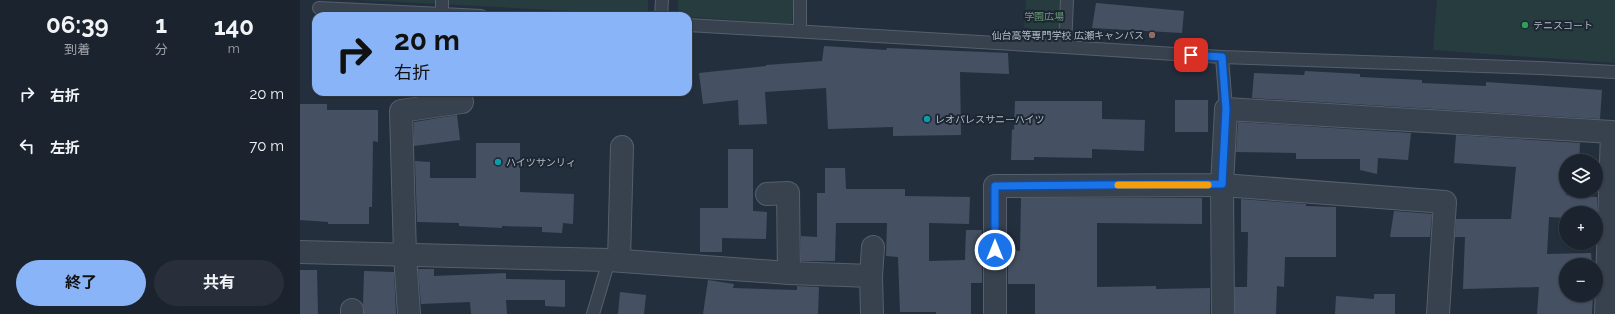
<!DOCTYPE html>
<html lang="ja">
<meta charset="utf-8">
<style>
:root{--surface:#1b232e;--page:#282f3a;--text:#f1f3f6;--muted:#a0a4aa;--line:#39404a;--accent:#8ab4f8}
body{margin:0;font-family:Raleway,"Noto Sans JP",sans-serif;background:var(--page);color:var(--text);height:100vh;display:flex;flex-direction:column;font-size:15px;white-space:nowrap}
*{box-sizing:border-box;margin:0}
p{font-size:13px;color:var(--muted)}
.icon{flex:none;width:22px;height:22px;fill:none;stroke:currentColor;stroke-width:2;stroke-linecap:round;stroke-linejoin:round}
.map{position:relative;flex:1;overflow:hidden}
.side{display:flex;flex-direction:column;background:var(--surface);width:300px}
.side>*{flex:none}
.hud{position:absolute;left:12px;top:12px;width:380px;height:84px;border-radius:12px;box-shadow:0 1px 3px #0004,0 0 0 1px var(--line);background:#8ab4f8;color:#111;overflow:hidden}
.fabs{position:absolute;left:1259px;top:154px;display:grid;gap:8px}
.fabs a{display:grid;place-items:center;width:44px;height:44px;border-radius:50%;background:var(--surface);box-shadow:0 1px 3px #0004,0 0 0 1px var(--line);font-size:20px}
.pin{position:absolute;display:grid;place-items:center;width:34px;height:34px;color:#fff;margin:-17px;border-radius:8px;box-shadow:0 2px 6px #0006}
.me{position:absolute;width:44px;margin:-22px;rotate:0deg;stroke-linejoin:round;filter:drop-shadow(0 0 3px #0008)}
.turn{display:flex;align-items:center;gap:14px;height:84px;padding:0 16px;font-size:18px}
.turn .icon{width:52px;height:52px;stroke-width:2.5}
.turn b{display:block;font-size:28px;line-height:34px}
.eta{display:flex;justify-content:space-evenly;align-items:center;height:68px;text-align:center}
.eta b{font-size:24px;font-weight:700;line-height:28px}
.action{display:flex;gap:8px;margin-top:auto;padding:8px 16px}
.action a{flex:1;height:46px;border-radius:24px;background:var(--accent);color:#111;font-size:16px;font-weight:700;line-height:46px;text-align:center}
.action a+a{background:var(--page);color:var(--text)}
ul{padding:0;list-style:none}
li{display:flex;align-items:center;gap:12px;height:52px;padding:0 16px}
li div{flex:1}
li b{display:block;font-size:15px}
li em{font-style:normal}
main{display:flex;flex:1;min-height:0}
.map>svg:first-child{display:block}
.green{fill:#263c3f}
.building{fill:#455162}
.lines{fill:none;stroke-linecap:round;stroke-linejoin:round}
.lane-casing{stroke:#565f6c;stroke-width:14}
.street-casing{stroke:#565f6c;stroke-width:24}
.lane{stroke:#38414e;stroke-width:12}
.street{stroke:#38414e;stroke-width:22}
.route-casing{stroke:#114b97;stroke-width:10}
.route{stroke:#1a73e8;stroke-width:7}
.slow{stroke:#f59e0b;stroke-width:7}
.leisure-dot{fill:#2e9e5b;stroke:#1d2633;stroke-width:1.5}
.education-dot{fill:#8d6e63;stroke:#1d2633;stroke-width:1.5}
.culture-dot{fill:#0f9aa8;stroke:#1d2633;stroke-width:1.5}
.labels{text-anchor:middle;stroke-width:4;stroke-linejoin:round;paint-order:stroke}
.park-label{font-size:10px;fill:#6b9a76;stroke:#1d2633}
.poi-label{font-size:10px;fill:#b4bcc9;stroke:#1d2633;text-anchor:start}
</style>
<main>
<section class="side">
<div class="eta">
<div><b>06:39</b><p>到着</p></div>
<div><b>1</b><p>分</p></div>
<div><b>140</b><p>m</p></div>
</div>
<ul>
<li><svg class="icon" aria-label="right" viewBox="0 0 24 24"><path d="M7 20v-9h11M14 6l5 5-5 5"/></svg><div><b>右折</b></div><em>20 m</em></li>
<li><svg class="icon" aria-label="left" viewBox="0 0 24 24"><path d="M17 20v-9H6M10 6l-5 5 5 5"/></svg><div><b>左折</b></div><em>70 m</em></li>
</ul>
<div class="action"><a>終了</a><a>共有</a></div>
</section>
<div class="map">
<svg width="1315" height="314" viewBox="0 0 1315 314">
<rect width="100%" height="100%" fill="#242f3e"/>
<g class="green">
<path d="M60,0H348V15Z"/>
<path d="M378,0H494L492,25L378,16Z"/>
<path d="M726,0H761L759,36L724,27Z"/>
<path d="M1137,0H1315V63L1133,50Z"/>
</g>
<g class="building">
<path d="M796,3L884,11L882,33L792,28Z"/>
<path d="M524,46L586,50L587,48L708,53L709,74L660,72L661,135L593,136V127L528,129L526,88L465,92L467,124L439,125L438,100L403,104L399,73L466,66V65L522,61Z"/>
<path d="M1005,71L1060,74V77L1122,80V83L1186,86V82L1302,90L1300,119L952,98L954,73L1004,75Z"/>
<rect x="875" y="100" width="33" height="32"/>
<path d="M715,101H802V119L845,120L844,151L792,149V158L734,157V160H711L712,129L714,130Z"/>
<path d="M0,104H27V110H78V142L73,141L72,207H69V224H28V222L0,220Z"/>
<path d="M157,115L160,140L114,146V122Z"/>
<path d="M938,122L1111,133L1108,160L1078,158L1077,174L1060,170V159H996V153L936,152Z"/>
<path d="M1156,135L1280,143L1279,161H1266V195L1297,197V213H1266V218L1249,217L1247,254L1291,253L1292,265H1266V295H1293L1292,314H1237L1239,287L1163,289L1165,237H1155L1156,219H1211L1216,167L1154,163Z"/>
<path d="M176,143H220V192L274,194L273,224L263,223L262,233L242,232V227L202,226V228L159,226V223L117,222L115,161L130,162V178H176Z"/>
<path d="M428,149H453V211L467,212L466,239L422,238V252H400V208H428Z"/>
<path d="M525,168H545L546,189H605V196L670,197L669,224L629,223V261L665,260L666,230H682V283H671V314H636V312H600L598,257L586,256L587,223H536L535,261H501V236L517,237V193H525Z"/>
<path d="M721,198H902V224L797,223V287L856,286V289L910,288V314H735V284H708V250L720,251Z"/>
<path d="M941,199L1006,204V206L1036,207V257H985L984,287L977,286L976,314H935V287H947L948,232H941Z"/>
<path d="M1094,211L1132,214L1130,237H1090Z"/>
<path d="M118,269H134V276L206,273V279L265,280V307L245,306V300H206L207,314H171L170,302L121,304Z"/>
<path d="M0,270H17L18,314H0Z"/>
<path d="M64,271L94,272L96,314H64L63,305Z"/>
<path d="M408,280L434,284L433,288L497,290V286L519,287L518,314H403Z"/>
<path d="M320,292L346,295L344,314H318Z"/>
<path d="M1074,294H1095V314H1035L1036,296L1074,299Z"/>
</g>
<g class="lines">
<defs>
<g id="lane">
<path d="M142,0V14L181,16"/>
<path d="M19,8L142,14"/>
<path d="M361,16L362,0"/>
<path d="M388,25L765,47L767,0"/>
<path d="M500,30V0"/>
<path d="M765,47L922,57L1240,68L1315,72"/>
<path d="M922,57L926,109"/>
<path d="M293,314L309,260"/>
</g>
<g id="street">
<path d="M467,194L488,193L489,273"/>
<path d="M0,252L309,260L489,273L571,276L572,314"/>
<path d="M319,260L322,147"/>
<path d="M571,276L573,247"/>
<path d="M52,310V314"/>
<path d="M109,314L105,255L101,111L162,102"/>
<path d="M695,314V186L922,185L926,109L1312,132L1306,314"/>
<path d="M923,314L922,185L1145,202L1138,314"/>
</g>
</defs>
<use href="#lane" class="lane-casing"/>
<use href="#street" class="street-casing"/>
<use href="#lane" class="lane"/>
<use href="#street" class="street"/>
</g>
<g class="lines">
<defs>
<path id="route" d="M695,250V186L922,184L926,109L922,57L891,55"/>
</defs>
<use href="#route" class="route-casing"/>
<use href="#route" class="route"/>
<path class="slow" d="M818,185H908"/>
</g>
<circle class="leisure-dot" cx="1225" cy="25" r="4"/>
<circle class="education-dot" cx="852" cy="35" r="4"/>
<g class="culture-dot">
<circle cx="627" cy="119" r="4"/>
<circle cx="198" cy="162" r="4"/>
</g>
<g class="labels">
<g class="park-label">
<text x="744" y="20">学園広場</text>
</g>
<g class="poi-label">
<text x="1233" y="29">テニスコート</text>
<text x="844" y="39" text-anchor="end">仙台高等専門学校 広瀬キャンパス</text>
<text x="635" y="123">レオパレスサニーハイツ</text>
<text x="206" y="166">ハイツサンリィ</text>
</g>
</g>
</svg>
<div class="fabs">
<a><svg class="icon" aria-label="layers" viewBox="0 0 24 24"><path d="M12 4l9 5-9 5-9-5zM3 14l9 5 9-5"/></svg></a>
<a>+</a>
<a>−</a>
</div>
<div class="pin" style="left:891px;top:55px;background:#d93025"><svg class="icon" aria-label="arrive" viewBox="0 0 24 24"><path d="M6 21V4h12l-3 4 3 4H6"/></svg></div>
<svg class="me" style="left:695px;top:250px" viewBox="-20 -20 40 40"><circle r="17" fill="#1a73e8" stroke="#fff" stroke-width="3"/><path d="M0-11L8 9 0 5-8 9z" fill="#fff"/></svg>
<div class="hud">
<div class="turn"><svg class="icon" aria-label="right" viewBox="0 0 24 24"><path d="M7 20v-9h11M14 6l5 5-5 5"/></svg><div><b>20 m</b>右折</div></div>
</div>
</div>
</main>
